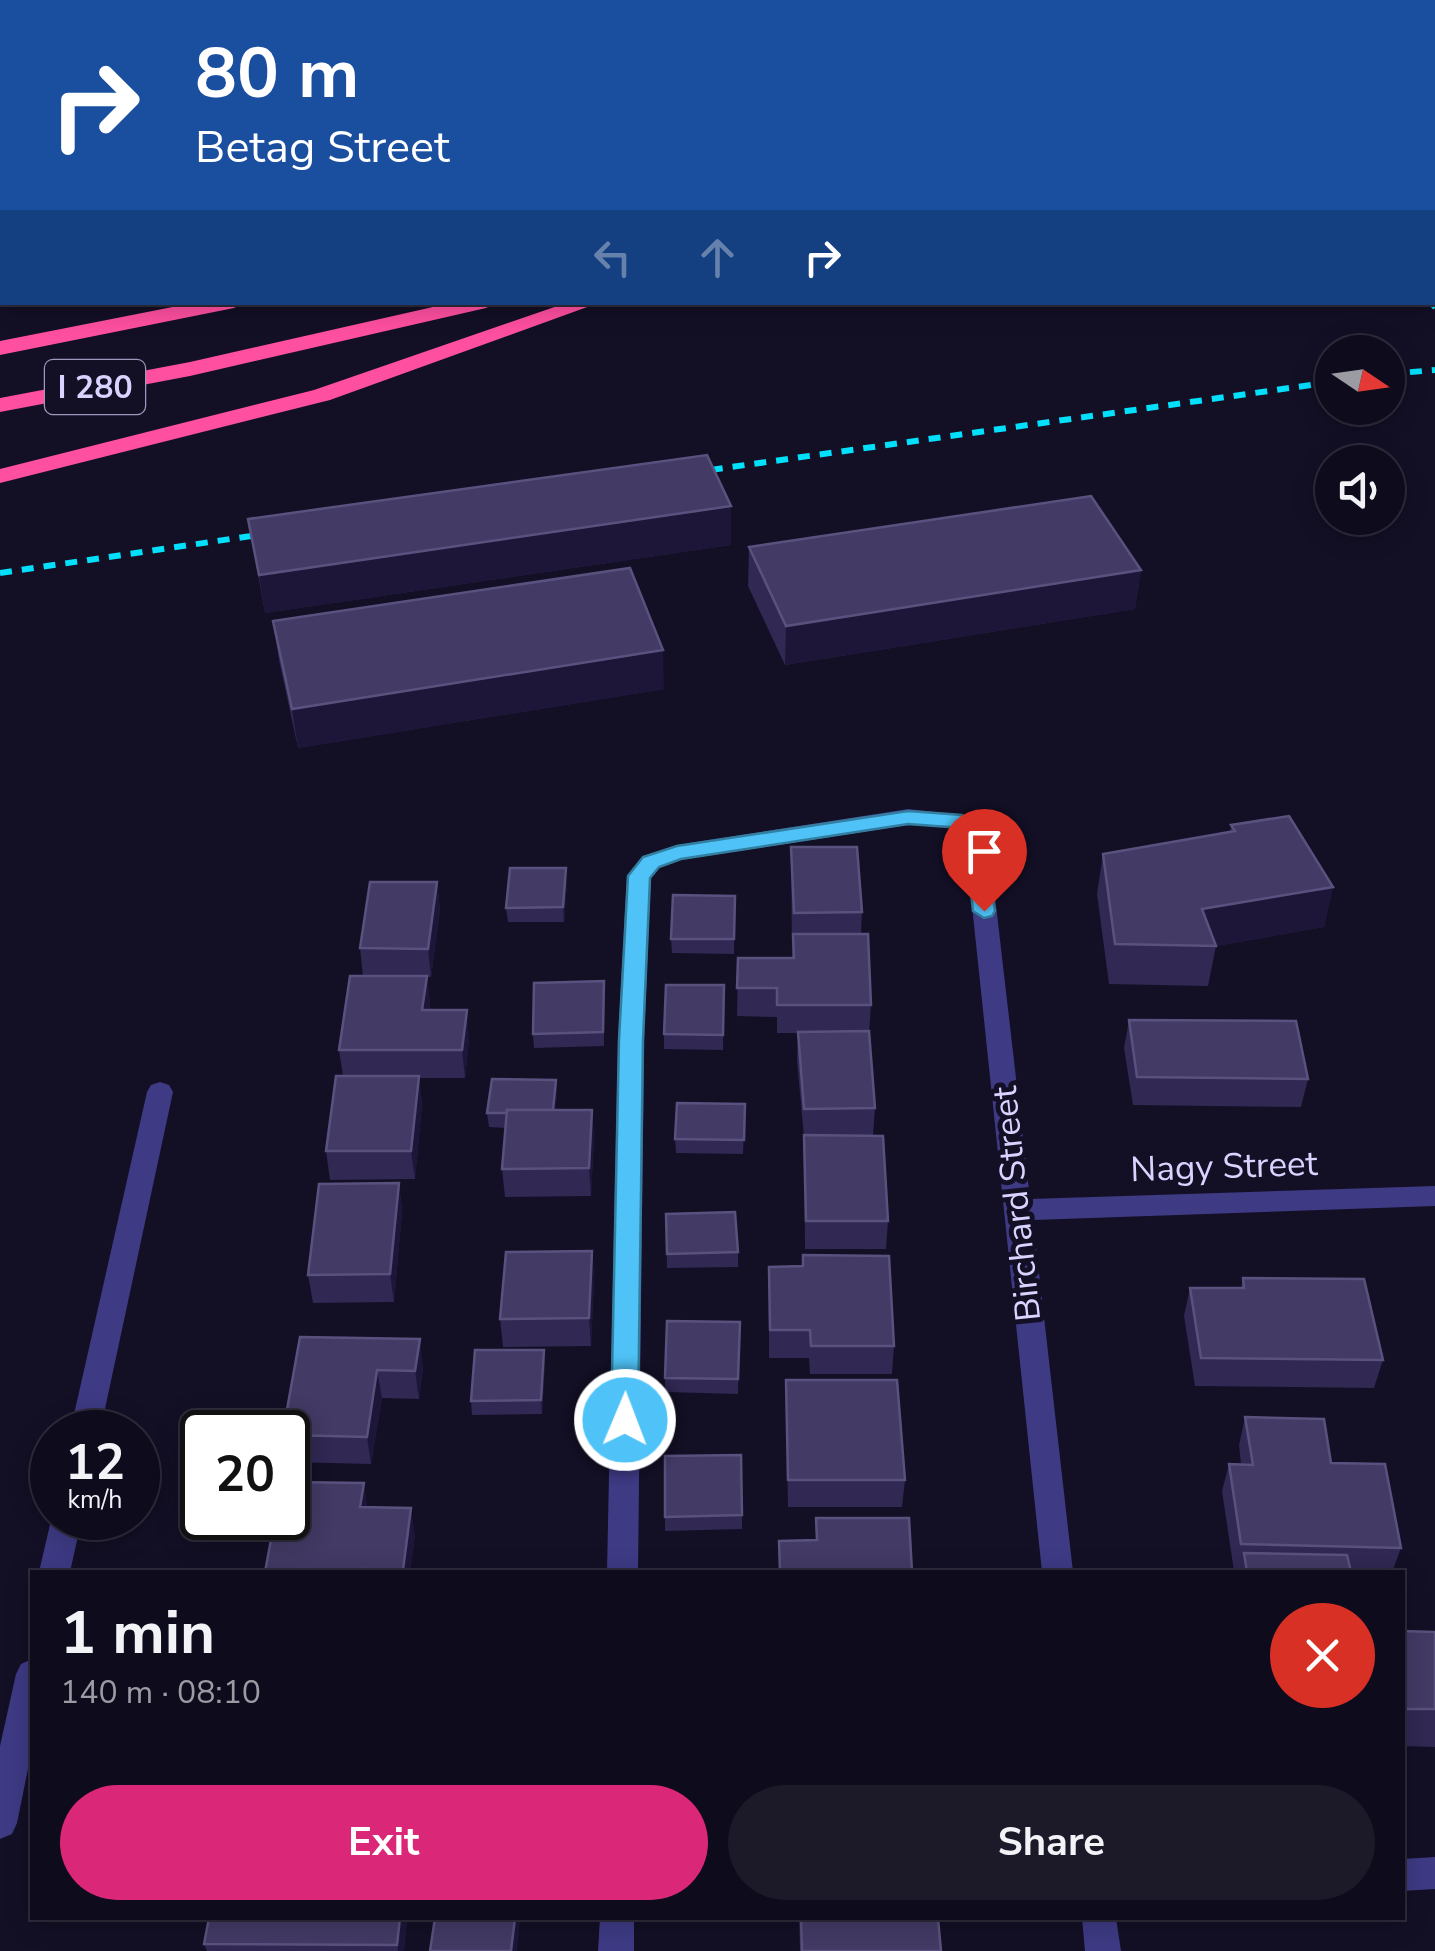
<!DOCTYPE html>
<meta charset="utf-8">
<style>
:root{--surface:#0e0b1c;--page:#1c1929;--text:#f1f3f6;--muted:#9b9ba3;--line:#2e2b3b;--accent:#db2777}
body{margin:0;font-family:"Nunito Sans",sans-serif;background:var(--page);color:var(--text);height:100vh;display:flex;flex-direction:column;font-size:38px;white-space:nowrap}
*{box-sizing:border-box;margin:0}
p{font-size:32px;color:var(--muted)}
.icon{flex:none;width:55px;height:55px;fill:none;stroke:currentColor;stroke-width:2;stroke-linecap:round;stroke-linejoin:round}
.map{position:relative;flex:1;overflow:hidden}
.panel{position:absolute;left:30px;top:1570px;width:1375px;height:350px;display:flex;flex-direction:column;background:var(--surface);border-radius:0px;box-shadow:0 5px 25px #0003,0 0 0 2px var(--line)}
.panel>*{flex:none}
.top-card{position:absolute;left:0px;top:0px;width:1435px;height:305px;box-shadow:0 5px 25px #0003,0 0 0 2px var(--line);background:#1a4fa0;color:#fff;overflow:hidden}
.needle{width:65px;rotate:103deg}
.fabs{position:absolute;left:1315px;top:335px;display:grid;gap:20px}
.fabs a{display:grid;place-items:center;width:90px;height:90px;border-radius:50%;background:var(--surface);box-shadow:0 5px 25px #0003,0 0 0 2px var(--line);font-size:50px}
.speed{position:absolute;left:30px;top:1410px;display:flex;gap:20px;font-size:50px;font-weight:700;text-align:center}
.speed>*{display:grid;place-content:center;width:130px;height:130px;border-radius:50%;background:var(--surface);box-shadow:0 5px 25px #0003,0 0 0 2px var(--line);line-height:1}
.speed small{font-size:25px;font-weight:400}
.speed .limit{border:5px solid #111;border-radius:15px;background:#fff;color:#111}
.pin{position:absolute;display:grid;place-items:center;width:85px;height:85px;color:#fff;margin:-102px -42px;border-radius:50% 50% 50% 0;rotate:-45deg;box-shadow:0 0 10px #0007}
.pin .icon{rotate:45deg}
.me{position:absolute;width:110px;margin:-55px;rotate:1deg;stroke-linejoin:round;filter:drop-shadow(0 0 8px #0008)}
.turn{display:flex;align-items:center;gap:35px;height:210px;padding:0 30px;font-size:45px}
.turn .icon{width:130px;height:130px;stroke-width:2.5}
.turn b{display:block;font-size:70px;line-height:85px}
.lanes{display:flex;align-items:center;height:95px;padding:0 30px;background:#0003;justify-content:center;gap:50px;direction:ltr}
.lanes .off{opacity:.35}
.round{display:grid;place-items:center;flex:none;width:105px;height:105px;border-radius:52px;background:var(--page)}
.overview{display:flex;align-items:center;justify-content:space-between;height:170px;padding:0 30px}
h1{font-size:60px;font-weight:700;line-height:75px}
.button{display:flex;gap:20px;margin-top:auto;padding:20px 30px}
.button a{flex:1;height:115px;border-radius:60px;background:var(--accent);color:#fff;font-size:40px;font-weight:700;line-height:115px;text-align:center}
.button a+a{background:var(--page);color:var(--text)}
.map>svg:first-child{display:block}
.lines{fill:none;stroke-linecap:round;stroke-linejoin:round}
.lane{fill:#3e3a84;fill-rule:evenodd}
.street{fill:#3e3a84;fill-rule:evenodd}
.highway{fill:#fe4fa0;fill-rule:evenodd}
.rail-far1{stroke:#02e0fc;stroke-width:5;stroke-dasharray:10 9;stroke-linecap:butt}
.rail{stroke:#02e0fc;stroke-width:6;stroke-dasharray:12 10;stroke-linecap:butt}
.wall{fill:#312853}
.shaded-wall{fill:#1d1639}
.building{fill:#433a65;stroke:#5a527e;stroke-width:2.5}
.route{fill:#4fc3f7;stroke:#337fa1;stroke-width:2.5}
.labels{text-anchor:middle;stroke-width:10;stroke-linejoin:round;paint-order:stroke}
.shield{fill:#130f25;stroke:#9e98be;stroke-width:2.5}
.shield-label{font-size:32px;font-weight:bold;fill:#d9d3ff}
.street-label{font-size:35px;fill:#d9d3ff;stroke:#130f25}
</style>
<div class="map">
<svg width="1435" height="1951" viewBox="0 0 1435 1951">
<rect width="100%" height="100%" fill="#130f25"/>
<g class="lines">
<g class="lane">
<path d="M639,868L651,876L644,1040L638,1572H607L618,1040L627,876Z"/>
<path d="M600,1918H634V1951H598Z"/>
</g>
<g class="street">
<path d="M908,809L962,815L988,836L1030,1199L1435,1186V1206L1033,1220L1073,1572H1042L965,839L948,827L908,825L680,860L659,868L647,882L639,884L627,876L643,856L677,845Z"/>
<path d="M160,1082L169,1085L173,1092L100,1432H70L147,1092L151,1085Z"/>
<path d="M52,1516L82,1518L70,1572H39Z"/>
<path d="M32,1659V1749L17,1823L12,1834L0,1839V1746L16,1674L21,1664Z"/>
<path d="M1435,1857V1889L1402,1891V1859Z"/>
<path d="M1082,1918H1116L1121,1951H1085Z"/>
</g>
<g class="highway">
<path d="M1432,31H1435L1432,42Z"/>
<rect x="0" y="274" width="2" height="12"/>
<path d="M198,302H244L234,308L0,355V341Z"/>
<path d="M455,302H496L486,308L190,376L0,412V398L190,362Z"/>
<path d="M569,302H601L330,400L0,483V469L314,390Z"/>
</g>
<g class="rail-far1">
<path d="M1102,0L1106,2"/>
<path d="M1430,302L1435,308"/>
</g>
<g class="rail">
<path d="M1388,374L1435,370"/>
<path d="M689,473L1332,382"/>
<path d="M0,573L278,532"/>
</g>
</g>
<g class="wall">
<path d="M731,506V545L265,613L248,519Z"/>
<path d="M749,547L1141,570L1135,609L785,665L748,586Z"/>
<path d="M273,621L664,689L298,748L279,660Z"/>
<path d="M1231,825L1333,887L1324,927L1216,946L1208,986L1109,984L1097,894L1103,854L1230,832Z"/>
<path d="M791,847L862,912L861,934L871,1005L869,1033L875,1108L873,1136L888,1221L886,1249H805L804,1137L797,1060L798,1033H777V1017L737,1016L738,958H792Z"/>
<path d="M437,882L440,910L431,977H427L430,1004L429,1010L469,1038L465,1078H419L422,1104L415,1179L330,1180L326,1151L343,1076L339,1050L363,976L360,948Z"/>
<path d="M567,882L564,922H508L506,908Z"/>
<path d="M735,896L734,954L672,953L671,939Z"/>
<path d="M604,981V1046L534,1048L533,1034Z"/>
<path d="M724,985L723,1050L664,1049V1034Z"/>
<path d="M1129,1020L1308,1079L1301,1107L1133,1105L1124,1048Z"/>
<path d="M556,1080L557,1095L555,1110H592L594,1138L591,1196L505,1197L502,1169L506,1128L489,1127L487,1113Z"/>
<path d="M745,1104L743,1154L676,1153L675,1139Z"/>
<path d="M399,1183L402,1211L394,1302L313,1303L308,1275Z"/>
<path d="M666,1214L738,1252V1267L667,1268Z"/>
<path d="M592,1251L594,1279L591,1346L503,1347L500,1319Z"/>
<path d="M769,1267L894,1346L892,1374H810L809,1358H769Z"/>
<path d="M1243,1278L1383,1360L1374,1388L1195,1386L1184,1316L1190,1288H1241Z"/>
<path d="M740,1322L738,1394L665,1392V1378Z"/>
<path d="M300,1337L423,1367L419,1399L382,1398L371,1464L288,1462V1432Z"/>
<path d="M545,1364L542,1414L472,1415L471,1401Z"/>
<path d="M786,1380L905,1480L902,1507H788Z"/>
<path d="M1245,1417L1331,1463L1401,1548L1392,1572H1239L1240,1571H1234L1222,1491L1229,1464H1241L1239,1445Z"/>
<path d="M665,1456L742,1515V1529L665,1531Z"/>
<path d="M368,1507L415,1535L410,1572H265Z"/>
<path d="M1402,1631L1435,1632V1747L1402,1746Z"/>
<path d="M209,1918H407L404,1951H207L204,1944Z"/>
<path d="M799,1918H938L941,1951H800Z"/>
</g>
<g class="shaded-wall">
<path d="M731,506V545L265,613L259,575Z"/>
<path d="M1141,570L1135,609L785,665L786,626Z"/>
<path d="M663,650L664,689L298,748L292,709Z"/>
<path d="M566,868L567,882L564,922L563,907Z"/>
<path d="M437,882L440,910L431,977L428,949Z"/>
<path d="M1333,887L1324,927L1216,946L1202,909Z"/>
<path d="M427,976L430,1004L425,1038L422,1010Z"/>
<path d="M467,1010L469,1038L465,1078L462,1050Z"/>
<path d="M419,1076L422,1104L415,1179L411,1151Z"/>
<path d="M556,1080L557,1095L553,1129L552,1114Z"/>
<path d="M592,1110L594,1138L591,1196L589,1168Z"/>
<path d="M399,1183L402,1211L394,1302L390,1274Z"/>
<path d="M592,1251L594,1279L591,1346L589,1318Z"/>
<path d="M420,1339L423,1367L419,1399L415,1371Z"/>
<path d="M544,1350L545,1364L542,1414L541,1400Z"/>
<path d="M377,1370L382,1398L371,1464L367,1437Z"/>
<path d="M364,1483L368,1510L360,1507Z"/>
<path d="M411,1508L415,1535L410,1572H403Z"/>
<path d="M400,1918H407L404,1951H398L397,1945Z"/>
<path d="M515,1918H520V1921L517,1951H511Z"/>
</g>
<g class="building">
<path d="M707,455L731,506L259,575L248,519Z"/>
<path d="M1091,496L1141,570L786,626L749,547Z"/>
<path d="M630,568L663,650L292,709L273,621Z"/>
<path d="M1289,816L1333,887L1202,909L1216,946L1115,944L1103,854L1235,831L1231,825Z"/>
<path d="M791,847H857L862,912L794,913Z"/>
<path d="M510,868H566L563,907L506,908Z"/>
<path d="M370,882H437L428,949L360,948Z"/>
<path d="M673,895L735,896L734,939H671Z"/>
<path d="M793,934H868L871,1005H777V988H737L738,958H794Z"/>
<path d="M350,976H427L422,1010H467L462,1050H339Z"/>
<path d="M604,981L603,1032L533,1034L534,983Z"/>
<path d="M666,985H724L723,1035L664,1034Z"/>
<path d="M1129,1020L1296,1021L1308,1079L1137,1077Z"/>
<path d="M869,1031L875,1108L804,1109L798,1032Z"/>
<path d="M336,1076H419L411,1151H326Z"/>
<path d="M492,1079L556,1080L553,1110H507V1113H487Z"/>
<path d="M677,1103L745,1104L744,1140L675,1139Z"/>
<path d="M507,1110H592L589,1168L502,1169Z"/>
<path d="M804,1135L883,1136L888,1221H806Z"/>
<path d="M399,1183L390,1274L308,1275L319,1184Z"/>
<path d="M735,1212L738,1252L667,1254L666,1214Z"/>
<path d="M592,1251L589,1318L500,1319L506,1252Z"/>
<path d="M803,1255L889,1256L894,1346H811L810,1330H770L769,1267L803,1266Z"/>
<path d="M1243,1278L1364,1279L1383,1360L1201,1358L1190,1288H1244Z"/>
<path d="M667,1321L740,1322L738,1379L665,1378Z"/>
<path d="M300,1337L420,1339L415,1371L377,1370L367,1437L288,1435V1432H283Z"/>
<path d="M475,1350H544L541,1400L471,1401Z"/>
<path d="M786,1380H897L905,1480H788Z"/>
<path d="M1245,1417L1324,1419L1331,1463L1385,1464L1401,1548L1241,1544L1229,1464L1253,1465Z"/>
<path d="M741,1455L742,1515L665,1517V1456Z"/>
<path d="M288,1482L364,1483L360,1507L411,1508L403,1570L359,1569L358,1572H265L275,1518H288Z"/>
<path d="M816,1518H909L912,1572H780L779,1541L817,1540Z"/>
<path d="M1244,1553L1347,1555L1351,1572H1247Z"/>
<rect x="465" y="1570" width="68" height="2"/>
<path d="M1402,1631L1435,1632V1709H1402Z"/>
<path d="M209,1918H400L397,1945L204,1944Z"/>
<path d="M435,1918H515L511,1951H430Z"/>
<path d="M801,1918H938L941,1951H802Z"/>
</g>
<path class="route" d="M908,811L962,815L983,831L995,911L992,916L984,918L973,911L965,839L949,827L908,824L681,859L659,867L650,878L643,1040L638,1420L634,1428L625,1431L615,1428L611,1420L619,1040L628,876L643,857L677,846Z"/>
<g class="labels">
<rect class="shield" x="45" y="360" width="100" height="54" rx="8"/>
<g class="shield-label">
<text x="95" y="398">I 280</text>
</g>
<g class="street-label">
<text transform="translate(1224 1166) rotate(-2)" y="12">Nagy Street</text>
<text transform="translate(1016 1204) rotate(-96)" y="12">Birchard Street</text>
</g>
</g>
</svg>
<div class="fabs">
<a><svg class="needle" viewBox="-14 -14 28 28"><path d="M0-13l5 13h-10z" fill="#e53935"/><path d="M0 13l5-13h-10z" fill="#9b9ba3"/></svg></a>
<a><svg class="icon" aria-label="sound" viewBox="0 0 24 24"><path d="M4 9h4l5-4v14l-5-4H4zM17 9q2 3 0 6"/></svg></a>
</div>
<div class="speed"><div>12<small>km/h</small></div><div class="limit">20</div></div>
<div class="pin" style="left:984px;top:911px;background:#d93025"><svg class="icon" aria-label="arrive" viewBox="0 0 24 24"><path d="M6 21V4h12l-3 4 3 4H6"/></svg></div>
<svg class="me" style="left:625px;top:1420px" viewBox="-20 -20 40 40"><circle r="17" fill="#4fc3f7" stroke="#fff" stroke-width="3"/><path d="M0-11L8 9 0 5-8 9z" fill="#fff"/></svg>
<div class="top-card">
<div class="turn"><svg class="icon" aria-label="right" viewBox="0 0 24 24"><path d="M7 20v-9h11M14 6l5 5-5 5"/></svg><div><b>80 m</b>Betag Street</div></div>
<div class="lanes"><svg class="icon off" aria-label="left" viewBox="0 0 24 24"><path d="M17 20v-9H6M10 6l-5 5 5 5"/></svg><svg class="icon off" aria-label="ahead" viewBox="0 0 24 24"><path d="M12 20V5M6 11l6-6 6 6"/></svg><svg class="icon" aria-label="right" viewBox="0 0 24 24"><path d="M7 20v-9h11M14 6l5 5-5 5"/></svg></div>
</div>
<section class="panel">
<div class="overview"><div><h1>1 min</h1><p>140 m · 08:10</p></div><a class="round" style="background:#d93025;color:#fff"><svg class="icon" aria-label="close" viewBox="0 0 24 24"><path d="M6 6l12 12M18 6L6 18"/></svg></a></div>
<div class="button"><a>Exit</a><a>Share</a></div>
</section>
</div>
